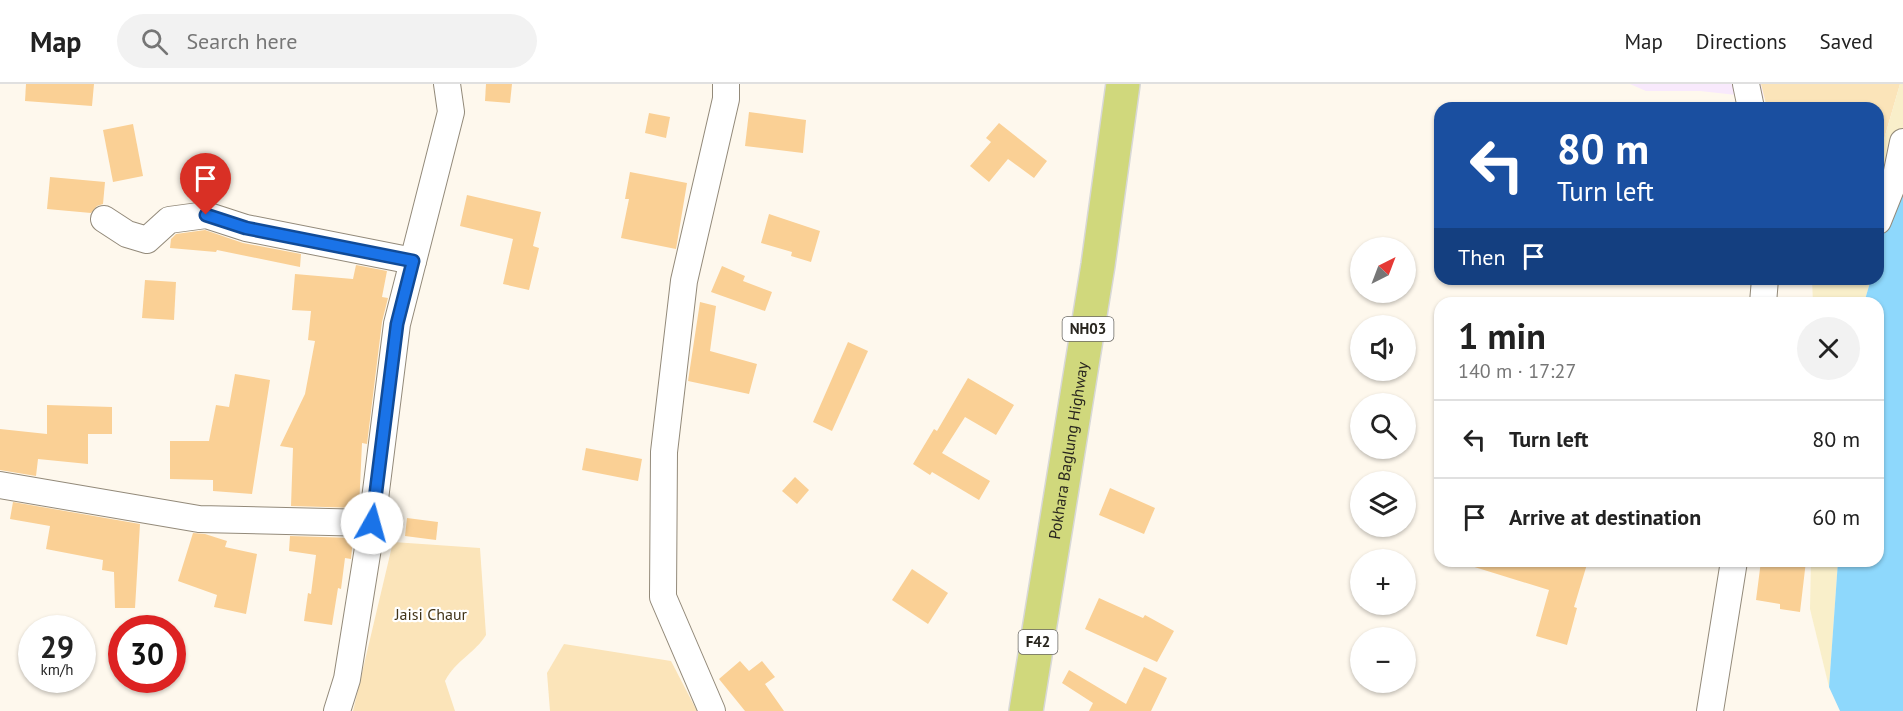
<!DOCTYPE html>
<meta charset="utf-8">
<style>
:root{--surface:#fff;--page:#f2f2f2;--text:#222;--muted:#767676;--line:#e0e0e0}
body{margin:0;font-family:"PT Sans",sans-serif;background:var(--page);color:var(--text);height:100vh;display:flex;flex-direction:column;font-size:22px;white-space:nowrap}
*{box-sizing:border-box;margin:0}
p{font-size:20px;color:var(--muted)}
.icon{flex:none;width:33px;height:33px;fill:none;stroke:currentColor;stroke-width:2;stroke-linecap:round;stroke-linejoin:round}
.map{position:relative;flex:1;overflow:hidden}
.side{position:absolute;left:1434px;top:213px;width:450px;height:270px;display:flex;flex-direction:column;background:var(--surface);border-radius:18px;box-shadow:0 2px 4px #0004}
.side>*{flex:none}
.top-card{position:absolute;left:1434px;top:18px;width:450px;height:183px;border-radius:18px;box-shadow:0 2px 4px #0004;background:#1a4fa0;color:#fff;overflow:hidden}
.needle{width:39px;rotate:42deg}
.tools{position:absolute;left:1350px;top:153px;display:grid;gap:12px}
.tools a{display:grid;place-items:center;width:66px;height:66px;border-radius:50%;background:var(--surface);box-shadow:0 2px 4px #0004;font-size:30px}
.speed{position:absolute;left:18px;top:531px;display:flex;gap:12px;font-size:30px;font-weight:700;text-align:center}
.speed>*{display:grid;place-content:center;width:78px;height:78px;border-radius:50%;background:var(--surface);box-shadow:0 2px 4px #0004;line-height:1}
.speed small{font-size:15px;font-weight:400}
.speed .limit{border:9px solid #d22;background:#fff;color:#111}
.pin{position:absolute;display:grid;place-items:center;width:51px;height:51px;color:#fff;margin:-62px -26px;border-radius:50% 50% 50% 0;rotate:-45deg;box-shadow:0 0 6px #0007}
.pin .icon{rotate:45deg}
.me{position:absolute;width:66px;margin:-33px;rotate:7deg;stroke-linejoin:round;filter:drop-shadow(0 0 4px #0008)}
.turn{display:flex;align-items:center;gap:21px;height:126px;padding:0 24px;font-size:27px}
.turn .icon{width:78px;height:78px;stroke-width:2.5}
.turn b{display:block;font-size:42px;line-height:51px}
.then{display:flex;align-items:center;height:57px;padding:0 24px;background:#0003;gap:12px;font-size:22px}
.round{display:grid;place-items:center;flex:none;width:63px;height:63px;border-radius:32px;background:var(--page)}
.headline{display:flex;align-items:center;justify-content:space-between;height:102px;padding:0 24px}
h1{font-size:36px;font-weight:800;line-height:45px}
ul{padding:0;list-style:none}
li{display:flex;align-items:center;gap:18px;height:78px;padding:0 24px;border-top:2px solid var(--line)}
li div{flex:1}
li b{display:block;font-size:22px}
li em{font-style:normal}
header{display:flex;align-items:center;gap:36px;box-sizing:border-box;height:84px;padding:0 30px;background:var(--surface);border-bottom:2px solid var(--line)}
header strong{font-size:28px}
nav{display:flex;gap:33px;margin-inline-start:auto;font-size:21px}
.search{width:420px;height:54px;background:var(--page);display:flex;align-items:center;gap:15px;box-sizing:border-box;padding:0 21px;border-radius:33px;color:var(--muted);font-size:22px}
.map>svg:first-child{display:block}
.commercial{fill:#f8e9fc}
.green{fill:#fbe4b9}
.sand{fill:#f9efca}
.water{fill:#8ed8fc}
.building{fill:#fad095}
.lines{fill:none;stroke-linecap:round;stroke-linejoin:round}
.minor-casing{stroke:#938a7a;stroke-width:28}
.trunk-casing{stroke:#d8d8d7;stroke-width:36}
.minor{stroke:#fff;stroke-width:26}
.trunk{stroke:#d0d87c;stroke-width:33}
.route-casing{stroke:#114b97;stroke-width:15}
.route{stroke:#1a73e8;stroke-width:10}
.labels{text-anchor:middle;stroke-width:4.5;stroke-linejoin:round;paint-order:stroke}
.shield{fill:#fff;stroke:#696762;stroke-width:1.5}
.shield-label{font-size:15px;font-weight:bold;fill:#29261f}
.street-label{font-size:16px;fill:#29261f;stroke:#fff}
.park-label{font-size:16px;fill:#423418;stroke:#fff}
</style>
<header>
<strong>Map</strong>
<div class="search"><svg class="icon" aria-label="search" viewBox="0 0 24 24"><circle cx="10" cy="10" r="6"/><path d="M15 15l6 6"/></svg>Search here</div>
<nav><a>Map</a><a>Directions</a><a>Saved</a></nav>
</header>
<div class="map">
<svg width="1903" height="627" viewBox="0 0 1903 627">
<rect width="100%" height="100%" fill="#fef8ed"/>
<path class="commercial" d="M1630,0H1761L1764,14L1700,7H1646Z"/>
<g class="green">
<path d="M1761,0H1900L1878,76V24H1767Z"/>
<path d="M393,458L480,464L486,551C475,569 456,576 445,597L455,627H353Z"/>
<path d="M564,560L671,577L697,627H550L547,589Z"/>
</g>
<g class="sand">
<path d="M1900,0H1903V83L1878,170V76Z"/>
<path d="M1812,195H1871L1864,219H1813Z"/>
<path d="M1811,477H1838L1829,603L1810,525Z"/>
</g>
<path class="water" d="M1903,83V627H1840L1829,603L1838,477H1878V219H1864L1871,195H1878V170Z"/>
<g class="building">
<path d="M26,0H94L92,22L25,17Z"/>
<path d="M486,0H512L510,19L485,17Z"/>
<path d="M749,28L806,36L803,69L745,62Z"/>
<path d="M649,29L670,33L666,54L645,49Z"/>
<path d="M999,39L1047,77L1034,94L1008,75L989,98L970,82L991,58L986,54Z"/>
<path d="M133,40L143,92L113,98L103,46Z"/>
<path d="M630,88L687,99L676,165L621,154L629,115H625Z"/>
<path d="M50,93L105,98L103,120L97,122L91,129L47,125Z"/>
<path d="M467,111L541,128L533,162L539,164L529,206L503,200L513,155L460,142Z"/>
<path d="M769,130L820,147L811,178L791,172L792,168L761,159Z"/>
<path d="M205,146L243,159L301,170L300,183L217,166L216,168L170,164L171,155L176,150Z"/>
<path d="M356,181L387,187L382,213L388,214L382,238L367,360L362,359L359,424L291,422L293,364L280,362L305,310L315,257L308,256L311,227L292,226L295,190L353,195Z"/>
<path d="M722,182L745,192L743,197L772,208L765,227L711,208Z"/>
<path d="M145,196L176,198L174,236L142,234Z"/>
<path d="M700,218L716,222L710,267L757,280L749,310L688,297Z"/>
<path d="M848,258L868,267L832,347L813,338Z"/>
<path d="M235,290L270,296L252,410L213,407V396L170,395V357H209L216,321L229,323Z"/>
<path d="M968,294L1014,321L996,351L965,333L942,369L990,397L979,416L932,388L930,391L913,380L934,345L937,347Z"/>
<path d="M47,321L112,323V350H88V380L38,375L36,392L0,386V345L47,350Z"/>
<path d="M586,364L642,375L638,397L582,386Z"/>
<path d="M795,393L809,406L797,420L782,407Z"/>
<path d="M1110,404L1155,424L1144,450L1099,431Z"/>
<path d="M13,418L140,440L135,524H115L114,488L102,486L103,476L46,465L50,442L10,435Z"/>
<path d="M407,434L438,438L436,456L405,452Z"/>
<path d="M193,449L205,450L227,457L225,463L257,470L246,530L214,523L217,511L178,497Z"/>
<path d="M290,452L353,454L351,475L345,474L341,505L338,504L332,541L304,537L308,509L311,510L316,471L289,467Z"/>
<path d="M1469,477H1588L1574,523L1577,524L1567,561L1536,552L1549,506L1468,481Z"/>
<path d="M1761,477H1806L1800,528L1780,525V520L1756,516Z"/>
<path d="M912,485L948,509L928,540L892,516Z"/>
<path d="M1099,514L1143,534L1145,531L1174,547L1157,578L1085,545Z"/>
<path d="M740,577L749,587L762,577L775,593L765,600L784,627H745L719,595Z"/>
<path d="M1144,583L1167,594L1151,627H1089L1093,619L1062,599L1069,586L1126,620Z"/>
</g>
<g class="lines">
<defs>
<g id="minor">
<path d="M1746,0L1751,24"/>
<path d="M104,135L127,150L147,156L169,136L206,131L246,144L413,177"/>
<path d="M1878,137L1896,92L1903,58"/>
<path d="M1763,219L1765,195"/>
<path d="M0,401L199,435L372,439"/>
<path d="M337,627L347,595L372,439L397,240L451,28L447,0"/>
<path d="M712,627L663,513L664,368L684,197L726,15V0"/>
<path d="M1710,627L1734,477"/>
</g>
<g id="trunk">
<path id="s1" d="M1026,627L1098,181L1123,0"/>
</g>
</defs>
<use href="#minor" class="minor-casing"/>
<use href="#trunk" class="trunk-casing"/>
<use href="#minor" class="minor"/>
<use href="#trunk" class="trunk"/>
</g>
<g class="lines">
<defs>
<path id="route" d="M206,131L246,144L413,177L397,240L372,439"/>
</defs>
<use href="#route" class="route-casing"/>
<use href="#route" class="route"/>
</g>
<g class="labels">
<g class="shield">
<rect x="1062.5" y="233" width="51" height="24" rx="4.5"/>
<rect x="1018.5" y="546" width="39" height="24" rx="4.5"/>
</g>
<g class="shield-label">
<text x="1088" y="250">NH03</text>
<text x="1038" y="563">F42</text>
</g>
<g class="street-label">
<text dy="6" stroke="none"><textPath href="#s1" startOffset="264">Pokhara Baglung Highway</textPath></text>
</g>
<g class="park-label">
<text x="431" y="536">Jaisi Chaur</text>
</g>
</g>
</svg>
<div class="tools">
<a><svg class="needle" viewBox="-14 -14 28 28"><path d="M0-13l5 13h-10z" fill="#e53935"/><path d="M0 13l5-13h-10z" fill="#767676"/></svg></a>
<a><svg class="icon" aria-label="sound" viewBox="0 0 24 24"><path d="M4 9h4l5-4v14l-5-4H4zM17 9q2 3 0 6"/></svg></a>
<a><svg class="icon" aria-label="search" viewBox="0 0 24 24"><circle cx="10" cy="10" r="6"/><path d="M15 15l6 6"/></svg></a>
<a><svg class="icon" aria-label="layers" viewBox="0 0 24 24"><path d="M12 4l9 5-9 5-9-5zM3 14l9 5 9-5"/></svg></a>
<a>+</a>
<a>−</a>
</div>
<div class="speed"><div>29<small>km/h</small></div><div class="limit">30</div></div>
<div class="pin" style="left:206px;top:131px;background:#d93025"><svg class="icon" aria-label="arrive" viewBox="0 0 24 24"><path d="M6 21V4h12l-3 4 3 4H6"/></svg></div>
<svg class="me" style="left:372px;top:439px" viewBox="-20 -20 40 40"><circle r="19" fill="#fff"/><path d="M0-13L10 11 0 6-10 11z" fill="#1a73e8"/></svg>
<div class="top-card">
<div class="turn"><svg class="icon" aria-label="left" viewBox="0 0 24 24"><path d="M17 20v-9H6M10 6l-5 5 5 5"/></svg><div><b>80 m</b>Turn left</div></div>
<div class="then">Then<svg class="icon" aria-label="arrive" viewBox="0 0 24 24"><path d="M6 21V4h12l-3 4 3 4H6"/></svg></div>
</div>
<section class="side">
<div class="headline"><div><h1>1 min</h1><p>140 m · 17:27</p></div><a class="round"><svg class="icon" aria-label="close" viewBox="0 0 24 24"><path d="M6 6l12 12M18 6L6 18"/></svg></a></div>
<ul>
<li><svg class="icon" aria-label="left" viewBox="0 0 24 24"><path d="M17 20v-9H6M10 6l-5 5 5 5"/></svg><div><b>Turn left</b></div><em>80 m</em></li>
<li><svg class="icon" aria-label="arrive" viewBox="0 0 24 24"><path d="M6 21V4h12l-3 4 3 4H6"/></svg><div><b>Arrive at destination</b></div><em>60 m</em></li>
</ul>
</section>
</div>
